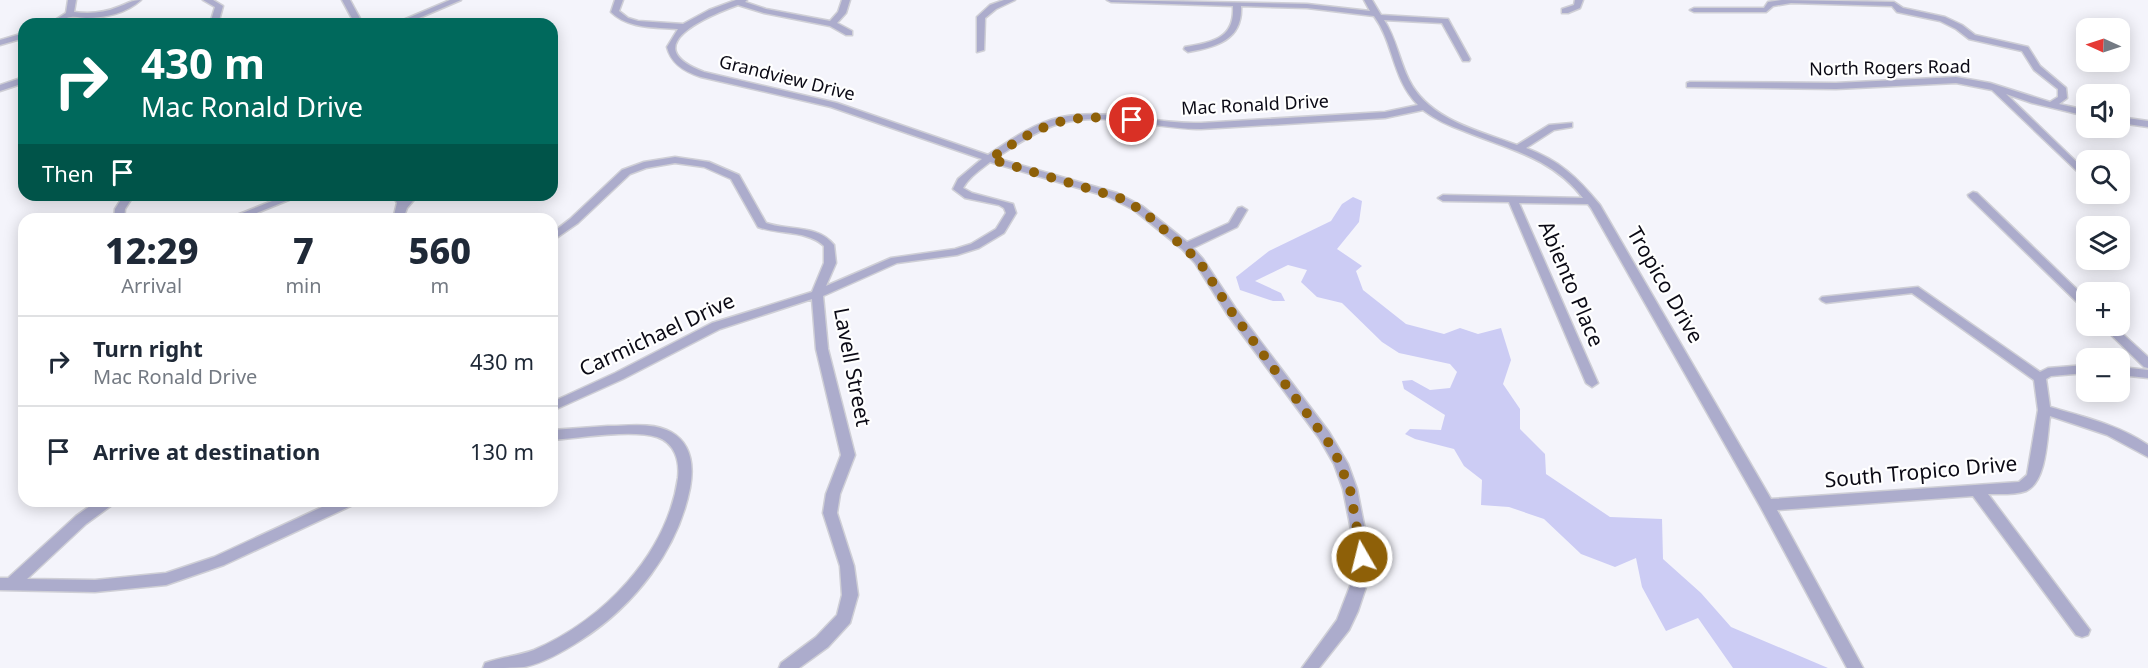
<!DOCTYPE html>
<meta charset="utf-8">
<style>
:root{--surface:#fff;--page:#f2f2f3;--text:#1f2937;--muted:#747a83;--line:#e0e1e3}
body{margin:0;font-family:"Noto Sans",sans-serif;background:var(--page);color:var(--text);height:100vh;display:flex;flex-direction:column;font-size:22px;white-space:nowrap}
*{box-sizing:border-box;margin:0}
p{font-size:20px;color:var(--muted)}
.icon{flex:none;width:33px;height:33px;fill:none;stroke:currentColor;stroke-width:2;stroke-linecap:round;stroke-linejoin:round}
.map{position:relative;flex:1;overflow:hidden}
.drawer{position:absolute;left:18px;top:213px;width:540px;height:294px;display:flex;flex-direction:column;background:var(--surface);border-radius:18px;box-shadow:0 3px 15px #0003}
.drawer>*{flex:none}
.top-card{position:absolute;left:18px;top:18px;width:540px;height:183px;border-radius:18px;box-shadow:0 3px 15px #0003;background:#00695c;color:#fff;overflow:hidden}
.needle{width:39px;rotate:273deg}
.buttons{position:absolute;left:2076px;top:18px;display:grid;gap:12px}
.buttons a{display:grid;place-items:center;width:54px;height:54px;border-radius:12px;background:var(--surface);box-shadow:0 3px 15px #0003;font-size:30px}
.pin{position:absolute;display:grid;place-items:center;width:51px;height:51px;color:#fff;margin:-26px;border:3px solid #fff;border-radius:50%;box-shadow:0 2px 6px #0007}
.me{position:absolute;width:66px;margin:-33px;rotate:352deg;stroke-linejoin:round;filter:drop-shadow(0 0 4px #0008)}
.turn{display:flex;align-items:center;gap:21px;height:126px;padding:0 24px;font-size:27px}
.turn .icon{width:78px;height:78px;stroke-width:2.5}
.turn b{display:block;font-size:42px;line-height:51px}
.then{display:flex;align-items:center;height:57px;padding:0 24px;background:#0003;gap:12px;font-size:22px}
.eta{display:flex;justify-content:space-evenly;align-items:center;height:102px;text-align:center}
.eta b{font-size:36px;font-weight:800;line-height:42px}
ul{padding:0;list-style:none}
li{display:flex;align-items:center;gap:18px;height:90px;padding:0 24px;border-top:2px solid var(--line)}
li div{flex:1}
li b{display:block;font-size:22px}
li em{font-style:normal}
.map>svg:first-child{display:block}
.green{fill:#ccccf4}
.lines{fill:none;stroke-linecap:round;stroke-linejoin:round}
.minor-casing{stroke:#cfcfd6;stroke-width:3}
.minor{fill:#acaccc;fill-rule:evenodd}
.route{stroke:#8e6008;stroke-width:10;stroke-dasharray:0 18}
.labels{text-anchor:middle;stroke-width:4.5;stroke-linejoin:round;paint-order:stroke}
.far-street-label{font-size:18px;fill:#0b0a15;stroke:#fff}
.street-label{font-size:21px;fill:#0b0a15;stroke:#fff}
</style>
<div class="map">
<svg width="2148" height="668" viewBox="0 0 2148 668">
<rect width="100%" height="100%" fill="#f4f4fb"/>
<path class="green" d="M1353,197L1362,201L1359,222L1337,249L1362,266L1356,271L1363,290L1406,324L1444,334L1460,328L1478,334L1501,328L1511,360L1503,384L1520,409V429L1545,454L1546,474L1610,517L1662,519L1663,559L1701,593L1731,627L1828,668H1733L1698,618L1666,631L1642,587L1636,558L1615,567L1581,554L1544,519L1509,507L1481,505L1482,480L1464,466L1454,449L1415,439L1405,434L1410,429L1441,430L1445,415L1404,389L1402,381L1412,380L1430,390L1450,388L1457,372L1450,364L1399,353L1382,342L1342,303L1317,297L1301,282L1307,270L1288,265L1255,281L1281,293L1285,301H1273L1240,290L1236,277L1269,251L1331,221L1342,204Z"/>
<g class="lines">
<defs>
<g id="minor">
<path d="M68,0H76L74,12C89,14 104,13 118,7C127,4 131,0 141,0C127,13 105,18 86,18C82,18 76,16 71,17C62,18 64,24 49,24L66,13Z"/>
<path d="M203,0H213L223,6L218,24H210L215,7Z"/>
<path d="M342,0H350L363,24H355Z"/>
<path d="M450,0H461L405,24H394Z"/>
<path d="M615,0H623L619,11L628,18L638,21L683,24L709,10L736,0H747L745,2L766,9L830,21L838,12L842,0H850L846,13L837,23L852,31V35H846L830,26L764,13L738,5C708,16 635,46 704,72L837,103L988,155C1010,140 1036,122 1062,117C1108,108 1155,124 1201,123L1385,112L1418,105C1392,79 1394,43 1374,16L1307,8L1241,6C1243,40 1216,47 1188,52L1184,49L1185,47C1212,42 1235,39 1233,6L1111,2L1107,0L1307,4L1370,11L1364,0H1372L1381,15L1448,19L1470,59L1469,61H1463L1442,23L1384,20C1396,38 1399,60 1409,80C1429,120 1479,131 1517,145L1549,125L1572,123V127L1554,130L1526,148C1560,161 1577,177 1600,205L1771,499L2019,482L2027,475L2038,410L2034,380L1912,293L1826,303L1822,301L1820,299L1822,297L1918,287L2040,372L2048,368L2086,365V373L2051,376L2046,379L2050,407C2084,417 2119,425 2148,445V457L2107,435L2050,416C2047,437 2047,482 2026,491C2015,495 2000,494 1988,494L2090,630L2088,635L2082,637L2076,635L1973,496L1777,510L1863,668H1847L1760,506L1591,208L1588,204L1519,203L1598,383L1592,387L1586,383L1509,202L1443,201L1438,198L1443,195L1583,198C1551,157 1510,150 1464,131C1450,126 1436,120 1423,110L1385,118L1201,129C1156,129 1106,111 1062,123C1039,129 1016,145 996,158L1117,193L1142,206L1187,242L1229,223L1238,208L1242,207L1247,210L1237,227L1193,248L1203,259L1236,309L1329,432L1348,464L1357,489L1368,545V581L1358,611L1349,630L1319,668H1302L1337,620L1352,581L1354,545L1343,489L1334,464L1319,438L1227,314L1195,263L1182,249L1134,210L1109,197L990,162C980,170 969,177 963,188L972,193L1013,204L1016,213L1004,233L979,248L957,255L897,263L823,296L828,349L855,455L840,494L837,513L854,566L858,595L850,623L828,647L799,668H779L781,663L816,637L837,615L842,595L840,566L823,513L826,494L841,455L816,349L812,299L720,329L623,379L552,411V402L615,373L712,323L812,292L824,263V246C807,230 779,235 758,227L731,179L704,167L675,163L646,168L630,174L578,223L552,241V233L570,219L622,170L644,162L675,157L709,162L739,175L766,223C789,231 817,224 834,245L836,263L826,286L891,258L955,249L971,244L996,229L1006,213L1004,208L999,205L965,198L953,189L958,179L982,159L831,107L701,77C685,72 671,64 667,47L678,29C655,27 628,29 611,12Z"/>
<path d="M1004,0H1015L996,9L985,18L984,50L977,52V17L990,5Z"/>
<path d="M1575,0H1583L1580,8L1568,13H1562V9L1574,5Z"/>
<path d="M1782,0L1894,2L1903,8L1945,17L1962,25L1975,35L2028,47L2040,66L2066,88L2067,98L2059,104L2086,110V116L2032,103L2006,94L2086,171L2078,172L1992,90L1956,83L1836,89L1687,87V83L1690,82L1836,83L1956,77L1990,83L2050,102L2058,97V89L2034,70L2022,51L1969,39L1956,29L1940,21L1897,12L1892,6L1791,3L1773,6L1766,12H1694L1690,10L1694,8H1764L1768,2Z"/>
<path d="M24,33V38L0,45V40Z"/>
<path d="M24,77V83L0,91V85Z"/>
<path d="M2120,117L2148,121V127L2120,123Z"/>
<path d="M1973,192L1977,193L2086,298V307H2082L1969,197L1968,195Z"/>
<path d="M124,195H134L125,209L124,219H114L115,209Z"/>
<path d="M287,195H301L242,219H227Z"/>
<path d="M393,195H403L405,197L407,195H418L407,208L403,219H393L397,203Z"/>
<path d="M2102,326H2114L2148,357V368L2144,367Z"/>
<path d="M2120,367L2148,370V378L2120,375Z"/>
<path d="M608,426C627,426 653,422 671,432C692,444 694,466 690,488C678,550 634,606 581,640C564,651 544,663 524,667C511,668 496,668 483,668L485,663C501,657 518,656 534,650C603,620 667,555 678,478C680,461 675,443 657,437C631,429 580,438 552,440V430Z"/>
<path d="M97,501H114L112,505L86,524L27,579L95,580L166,573L214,557L335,501H355L353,505L224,565L166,585L95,592L0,590V578H8L76,516Z"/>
</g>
</defs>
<use href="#minor" class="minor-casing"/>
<use href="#minor" class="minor"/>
</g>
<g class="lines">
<path class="route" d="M1132,120C1066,112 1043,123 990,159L1123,199L1144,212L1199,261L1231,311L1334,450L1350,489L1362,557"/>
</g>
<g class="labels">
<g class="far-street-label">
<text transform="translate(1890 68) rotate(-1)" y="6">North Rogers Road</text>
<text transform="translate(787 78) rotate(14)" y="6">Grandview Drive</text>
<text transform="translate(1255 105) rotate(-3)" y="6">Mac Ronald Drive</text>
</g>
<g class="street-label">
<text transform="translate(1571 284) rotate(67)" y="7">Abiento Place</text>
<text transform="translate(1665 285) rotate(60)" y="7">Tropico Drive</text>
<text transform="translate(657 335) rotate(-25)" y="7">Carmichael Drive</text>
<text transform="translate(852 367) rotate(79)" y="7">Lavell Street</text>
<text transform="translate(1921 472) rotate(-5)" y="7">South Tropico Drive</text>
</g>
</g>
</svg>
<div class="buttons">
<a><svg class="needle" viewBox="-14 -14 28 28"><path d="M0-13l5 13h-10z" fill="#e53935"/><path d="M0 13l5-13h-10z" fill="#747a83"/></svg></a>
<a><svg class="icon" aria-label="sound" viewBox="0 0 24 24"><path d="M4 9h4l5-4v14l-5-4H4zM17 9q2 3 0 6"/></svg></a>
<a><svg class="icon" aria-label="search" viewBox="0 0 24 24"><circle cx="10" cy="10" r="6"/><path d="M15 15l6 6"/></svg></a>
<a><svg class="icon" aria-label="layers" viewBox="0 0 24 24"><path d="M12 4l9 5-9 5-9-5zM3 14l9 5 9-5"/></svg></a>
<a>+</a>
<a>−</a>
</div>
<div class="pin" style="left:1132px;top:120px;background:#d93025"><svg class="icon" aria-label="arrive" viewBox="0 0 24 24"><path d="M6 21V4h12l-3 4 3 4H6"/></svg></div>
<svg class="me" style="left:1362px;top:557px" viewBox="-20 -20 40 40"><circle r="17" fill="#8e6008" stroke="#fff" stroke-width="3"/><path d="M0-11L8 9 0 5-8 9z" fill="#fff"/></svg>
<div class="top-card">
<div class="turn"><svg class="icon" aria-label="right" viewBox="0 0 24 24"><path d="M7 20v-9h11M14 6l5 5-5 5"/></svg><div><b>430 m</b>Mac Ronald Drive</div></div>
<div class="then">Then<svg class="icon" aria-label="arrive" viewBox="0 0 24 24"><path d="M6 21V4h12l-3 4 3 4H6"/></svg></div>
</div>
<section class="drawer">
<div class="eta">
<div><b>12:29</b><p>Arrival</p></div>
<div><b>7</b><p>min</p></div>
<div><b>560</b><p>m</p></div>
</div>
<ul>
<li><svg class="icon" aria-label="right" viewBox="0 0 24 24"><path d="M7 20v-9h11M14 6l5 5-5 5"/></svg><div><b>Turn right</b><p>Mac Ronald Drive</p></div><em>430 m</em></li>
<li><svg class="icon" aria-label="arrive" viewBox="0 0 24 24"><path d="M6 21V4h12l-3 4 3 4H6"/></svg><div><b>Arrive at destination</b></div><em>130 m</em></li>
</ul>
</section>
</div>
